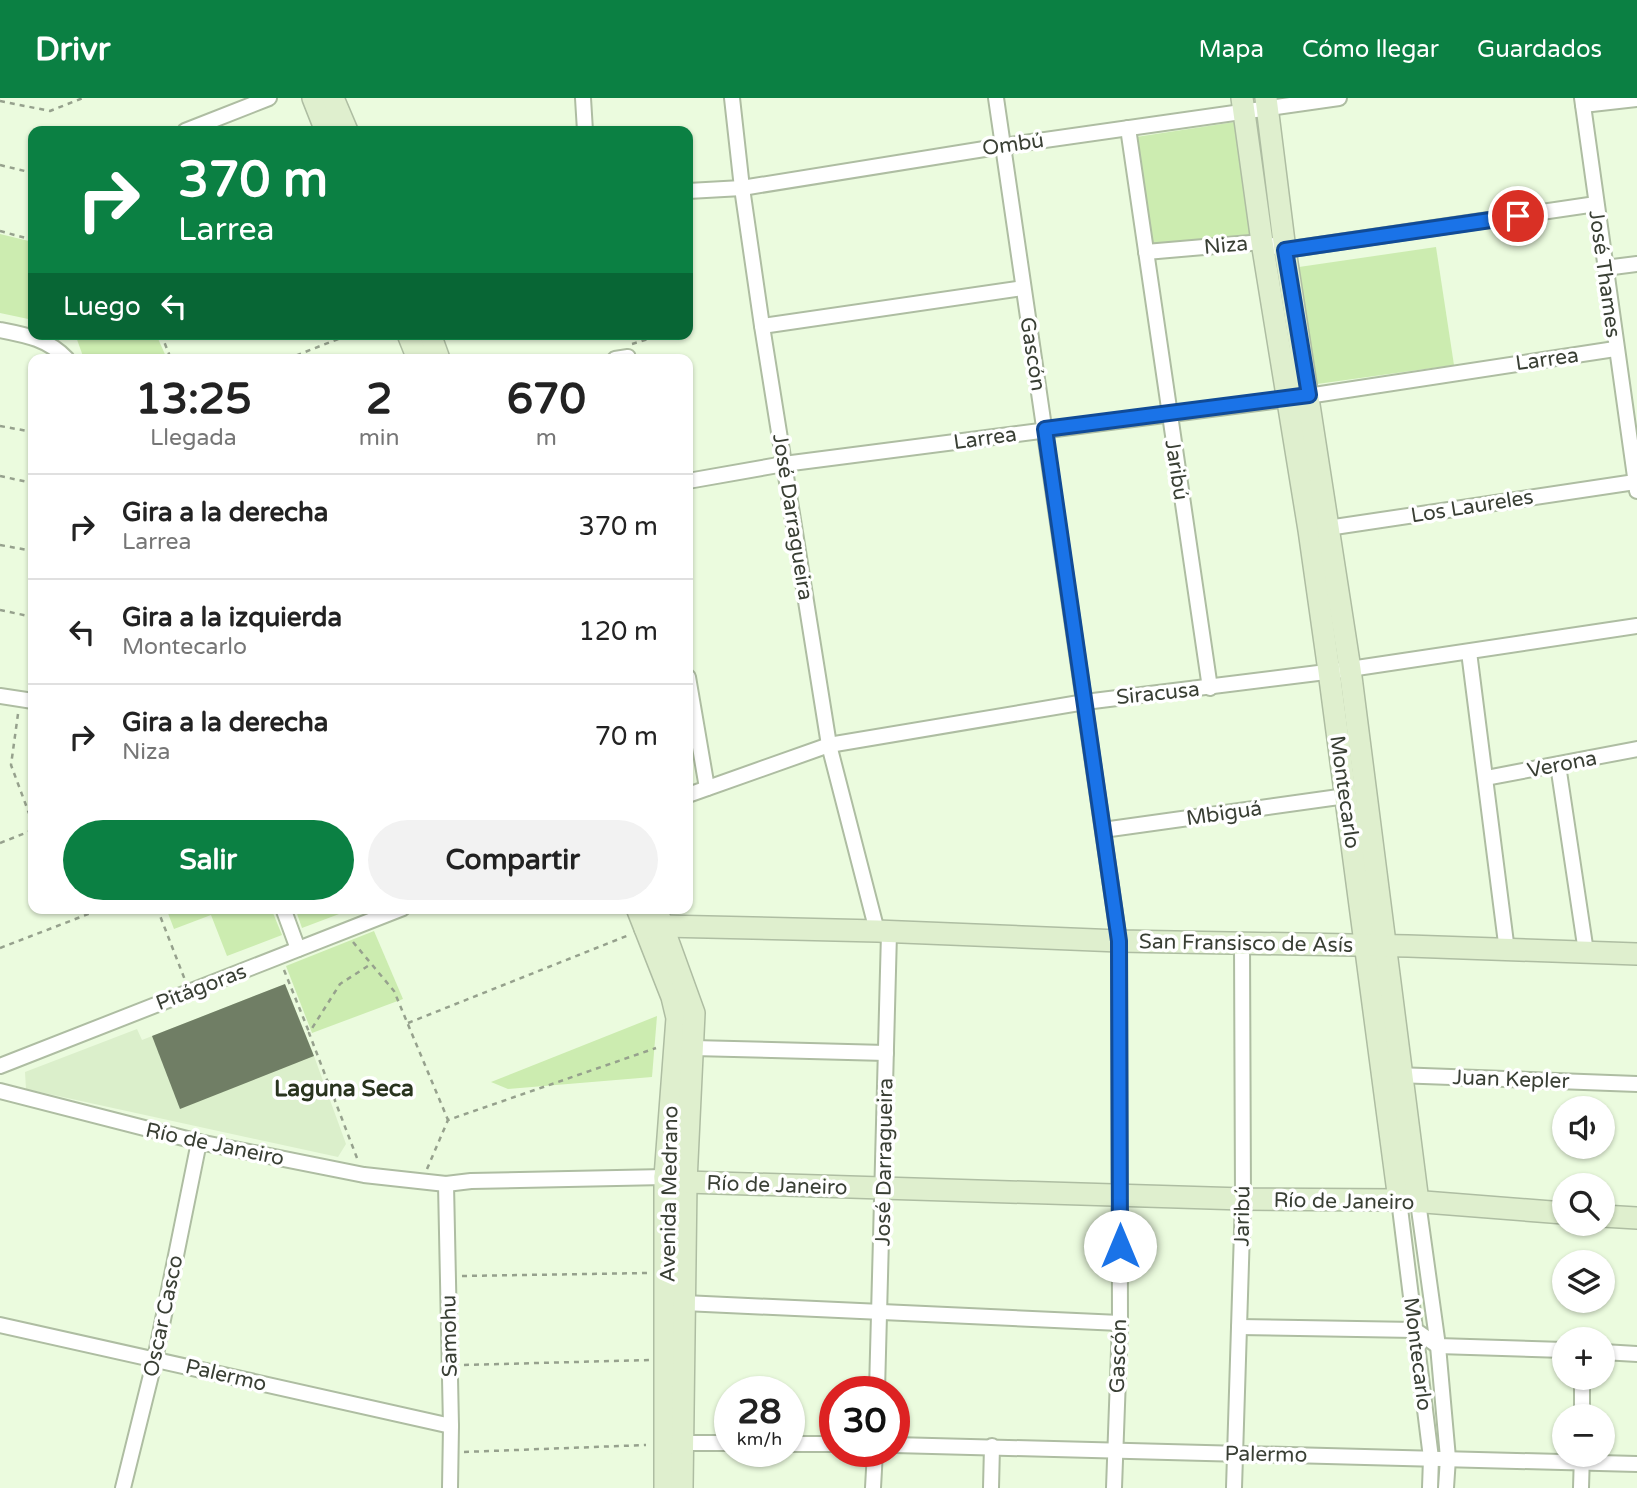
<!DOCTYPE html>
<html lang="es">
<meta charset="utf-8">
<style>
:root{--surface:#fff;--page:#f2f2f2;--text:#222;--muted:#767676;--line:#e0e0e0;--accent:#0b8043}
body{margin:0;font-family:"Varela Round",sans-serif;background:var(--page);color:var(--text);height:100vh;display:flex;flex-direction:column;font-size:26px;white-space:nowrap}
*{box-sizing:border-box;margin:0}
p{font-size:23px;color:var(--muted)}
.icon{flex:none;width:38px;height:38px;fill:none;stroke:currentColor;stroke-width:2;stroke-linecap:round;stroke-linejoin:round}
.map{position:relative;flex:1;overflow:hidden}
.panel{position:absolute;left:28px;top:256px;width:665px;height:560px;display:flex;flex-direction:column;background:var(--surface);border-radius:14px;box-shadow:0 2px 5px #0004}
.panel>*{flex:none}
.top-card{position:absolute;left:28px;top:28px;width:665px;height:214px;border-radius:14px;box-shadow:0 2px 5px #0004;background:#0b8043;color:#fff;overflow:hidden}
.controls{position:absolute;left:1552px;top:998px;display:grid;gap:14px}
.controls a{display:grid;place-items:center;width:63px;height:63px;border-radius:50%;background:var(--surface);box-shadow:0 2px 5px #0004;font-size:35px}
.speed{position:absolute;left:714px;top:1278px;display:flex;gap:14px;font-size:35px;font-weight:700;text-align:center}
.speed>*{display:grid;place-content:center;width:91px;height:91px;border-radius:50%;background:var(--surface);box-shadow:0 2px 5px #0004;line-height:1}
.speed small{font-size:18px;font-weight:400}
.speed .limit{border:10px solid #d22;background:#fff;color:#111}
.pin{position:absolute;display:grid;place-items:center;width:60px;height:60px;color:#fff;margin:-30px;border:4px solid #fff;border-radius:50%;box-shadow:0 2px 7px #0007}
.me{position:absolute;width:77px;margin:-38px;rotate:0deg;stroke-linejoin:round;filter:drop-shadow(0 0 5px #0008)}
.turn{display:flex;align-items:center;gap:24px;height:147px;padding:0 35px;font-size:32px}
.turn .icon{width:91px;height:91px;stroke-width:2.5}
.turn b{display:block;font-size:49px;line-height:60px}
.then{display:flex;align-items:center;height:66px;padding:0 35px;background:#0003;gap:14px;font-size:26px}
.eta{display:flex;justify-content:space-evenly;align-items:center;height:119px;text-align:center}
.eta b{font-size:42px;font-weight:800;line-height:49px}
.action{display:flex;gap:14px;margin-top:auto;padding:14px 35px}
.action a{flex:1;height:80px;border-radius:42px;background:var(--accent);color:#fff;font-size:28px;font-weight:800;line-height:80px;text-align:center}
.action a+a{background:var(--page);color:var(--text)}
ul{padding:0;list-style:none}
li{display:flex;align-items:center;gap:21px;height:105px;padding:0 35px;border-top:2px solid var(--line)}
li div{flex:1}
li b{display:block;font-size:26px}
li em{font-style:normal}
header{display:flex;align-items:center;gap:42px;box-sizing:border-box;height:98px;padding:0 35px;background:var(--accent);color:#fff}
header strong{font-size:33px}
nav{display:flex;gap:38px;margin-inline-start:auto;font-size:24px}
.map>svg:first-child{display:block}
.built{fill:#dbefcb}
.green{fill:#ccecb0}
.building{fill:#707e65}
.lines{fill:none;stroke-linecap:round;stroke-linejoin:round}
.street-casing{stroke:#aebda2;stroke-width:18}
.secondary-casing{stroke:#aebda2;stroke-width:24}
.path{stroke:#96a18d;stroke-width:2.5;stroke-dasharray:5 5;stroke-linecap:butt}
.street{stroke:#fff;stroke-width:14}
.secondary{stroke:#dfefce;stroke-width:21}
.route-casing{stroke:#114b97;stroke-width:18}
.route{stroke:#1a73e8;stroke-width:12}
.labels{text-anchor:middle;stroke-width:7;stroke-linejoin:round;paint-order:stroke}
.street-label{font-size:21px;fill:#393f34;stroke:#fff}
.neighbourhood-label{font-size:23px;font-weight:bold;fill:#29341e;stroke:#fff}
</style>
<header>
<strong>Drivr</strong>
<nav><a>Mapa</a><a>Cómo llegar</a><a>Guardados</a></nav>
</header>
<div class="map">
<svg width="1637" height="1390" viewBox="0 0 1637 1390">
<rect width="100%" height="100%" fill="#ebfbde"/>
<path class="built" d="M285,886L314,958L346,1046L338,1059L26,991L25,974L137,931L142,942Z"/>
<g class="green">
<path d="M1235,24L1252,136L1150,148L1136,39Z"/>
<path d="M0,136L33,144V222L0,215Z"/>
<path d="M1436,149L1454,267L1317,286L1299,169Z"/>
<path d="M75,236H156L167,261H84Z"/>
<path d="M166,810H271L282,837L227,858L211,817L174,831Z"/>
<path d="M295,810H355L302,830Z"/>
<path d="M374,833L403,901L312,935L286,868Z"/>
<path d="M657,918L652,979L508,991L491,984Z"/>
</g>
<path class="building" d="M285,886L314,958L180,1011L152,938Z"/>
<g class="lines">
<defs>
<g id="street">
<path d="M583,0L585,33"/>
<path d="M732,0L742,90L762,228L829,647L877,833"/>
<path d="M996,0L1119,843L1120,1225L1114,1390"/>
<path d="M1582,0L1637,393"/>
<path d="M1583,7L1637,1"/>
<path d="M1128,30L1210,590"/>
<path d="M185,33L269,0"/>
<path d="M688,93L742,90L1003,48L1339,0"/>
<path d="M1146,154L1262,144L1285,152L1596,106"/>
<path d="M1605,170L1637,166"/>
<path d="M762,228L1023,190"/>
<path d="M0,232C26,237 48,241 67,261"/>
<path d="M615,261L628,259V261"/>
<path d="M688,383L784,366L1288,301L1615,251"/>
<path d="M1321,431L1635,384"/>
<path d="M1469,554L1507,853"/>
<path d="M688,579L707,690"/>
<path d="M0,598L33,603"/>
<path d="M1558,667L1586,854"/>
<path d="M1486,680L1637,651"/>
<path d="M688,697L829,647L1085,604L1350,571L1637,528"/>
<path d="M1103,732L1346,698"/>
<path d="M283,810L298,851"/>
<path d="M693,950L886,955"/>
<path d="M0,968L403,810"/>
<path d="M1396,977L1637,986"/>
<path d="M0,993L199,1044L364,1077L446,1086L471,1083L665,1079"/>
<path d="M446,1086L451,1328L450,1390"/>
<path d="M1399,1102L1431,1360L1430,1390"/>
<path d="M1418,1104L1438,1248L1448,1360L1446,1390"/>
<path d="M684,1205L1120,1225"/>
<path d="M0,1227L451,1328"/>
<path d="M1239,1229L1415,1232L1438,1248L1564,1252"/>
<path d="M1603,1254L1637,1256"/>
<path d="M877,1293L889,835"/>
<path d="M1582,1318V1279"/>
<path d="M676,1345H730"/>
<path d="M789,1346H835"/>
<path d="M894,1347L1637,1366"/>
<path d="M123,1390L155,1261L199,1044"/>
<path d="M873,1390L875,1353"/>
<path d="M991,1390L992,1348"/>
<path d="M1234,1390L1243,1101L1242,845"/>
<path d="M1581,1390L1582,1356"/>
</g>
<g id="secondary">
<path d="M313,0L326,33"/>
<path d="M333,0L347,33"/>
<path d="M1242,0L1262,144L1309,432L1329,573L1399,1102"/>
<path d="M1266,0L1285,152L1350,571L1418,1104"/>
<path d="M408,236L418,261"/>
<path d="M430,236L439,261"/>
<path d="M637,810L672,899L677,920L665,1079V1390"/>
<path d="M656,810L694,915L686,1084L682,1390"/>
<path d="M645,830L663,828L877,833L1119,843L1408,848L1637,856"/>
<path d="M665,1079L686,1084L1243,1101L1399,1102L1564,1115"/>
<path d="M1603,1118L1637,1120"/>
</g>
</defs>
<use href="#street" class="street-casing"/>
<use href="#secondary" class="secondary-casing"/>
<g class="path">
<path d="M0,3L50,13L83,0"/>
<path d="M0,67L33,75"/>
<path d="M0,133L33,142"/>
<path d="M161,236L171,261"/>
<path d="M632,246L665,236"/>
<path d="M287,261L351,236"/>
<path d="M0,328L33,334"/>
<path d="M0,378L32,385L33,381"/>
<path d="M0,447L33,453"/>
<path d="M0,512L33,519"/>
<path d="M18,616L11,667L33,726"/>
<path d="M0,745L33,732"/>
<path d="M157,810L185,882"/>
<path d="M353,844L394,893L448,1022"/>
<path d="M0,850L104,810"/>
<path d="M284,872L309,934"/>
<path d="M408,925L629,837"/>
<path d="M357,1060L309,935L340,886L371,866"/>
<path d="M427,1071L448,1022L656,950"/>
<path d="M462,1178L648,1175"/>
<path d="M464,1267L649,1262"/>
<path d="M464,1354L646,1347"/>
</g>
<use href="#street" class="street"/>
<use href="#secondary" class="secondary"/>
</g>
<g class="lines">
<defs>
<path id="route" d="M1120,1148L1119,843L1045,331L1309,297L1285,152L1518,118"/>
</defs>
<use href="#route" class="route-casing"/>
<use href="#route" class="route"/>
</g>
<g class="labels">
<g class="street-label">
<text transform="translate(1013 46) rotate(-8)" y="7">Ombú</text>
<text transform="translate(1226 147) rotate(-5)" y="7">Niza</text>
<text transform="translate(1605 176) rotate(82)" y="7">José Thames</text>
<text transform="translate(1033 256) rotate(81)" y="7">Gascón</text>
<text transform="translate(1547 261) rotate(-8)" y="7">Larrea</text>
<text transform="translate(985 340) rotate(-8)" y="7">Larrea</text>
<text transform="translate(1177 372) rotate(81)" y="7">Jaribú</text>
<text transform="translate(1472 408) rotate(-9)" y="7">Los Laureles</text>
<text transform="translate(793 419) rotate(81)" y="7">José Darragueira</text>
<text transform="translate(1158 595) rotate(-6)" y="7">Siracusa</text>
<text transform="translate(1562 666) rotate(-11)" y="7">Verona</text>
<text transform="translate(1345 694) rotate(82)" y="7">Montecarlo</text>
<text transform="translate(1224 715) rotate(-8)" y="7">Mbiguá</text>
<text transform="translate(1246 845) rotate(1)" y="7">San Fransisco de Asís</text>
<text transform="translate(201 889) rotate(-21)" y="7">Pitágoras</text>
<text transform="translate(1511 981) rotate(2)" y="7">Juan Kepler</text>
<text transform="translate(215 1046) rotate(12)" y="7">Río de Janeiro</text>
<text transform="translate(884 1064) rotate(-89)" y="7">José Darragueira</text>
<text transform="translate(777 1087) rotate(2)" y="7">Río de Janeiro</text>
<text transform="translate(669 1096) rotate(-89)" y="7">Avenida Medrano</text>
<text transform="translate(1344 1103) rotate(1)" y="7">Río de Janeiro</text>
<text transform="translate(1242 1118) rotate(-89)" y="7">Jaribú</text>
<text transform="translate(163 1218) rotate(-78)" y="7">Oscar Casco</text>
<text transform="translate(449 1238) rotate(-91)" y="7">Samohu</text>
<text transform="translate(1418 1256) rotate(83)" y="7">Montecarlo</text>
<text transform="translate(1118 1258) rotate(-88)" y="7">Gascón</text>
<text transform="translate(226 1277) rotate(13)" y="7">Palermo</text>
<text transform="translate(1266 1356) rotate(1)" y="7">Palermo</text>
</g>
<g class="neighbourhood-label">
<text x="344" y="998">Laguna Seca</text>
</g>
</g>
</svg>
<div class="controls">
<a><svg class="icon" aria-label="sound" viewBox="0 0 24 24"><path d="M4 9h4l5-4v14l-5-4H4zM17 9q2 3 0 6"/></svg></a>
<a><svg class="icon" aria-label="search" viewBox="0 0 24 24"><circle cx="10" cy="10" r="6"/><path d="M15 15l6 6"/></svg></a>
<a><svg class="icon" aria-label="layers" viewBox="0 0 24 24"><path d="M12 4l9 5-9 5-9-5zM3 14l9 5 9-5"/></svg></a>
<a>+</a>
<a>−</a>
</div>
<div class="speed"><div>28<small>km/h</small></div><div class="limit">30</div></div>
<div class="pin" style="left:1518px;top:118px;background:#d93025"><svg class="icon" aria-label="arrive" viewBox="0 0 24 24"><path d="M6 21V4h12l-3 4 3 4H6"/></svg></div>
<svg class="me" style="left:1120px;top:1148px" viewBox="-20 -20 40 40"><circle r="19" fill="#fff"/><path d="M0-13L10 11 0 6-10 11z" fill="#1a73e8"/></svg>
<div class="top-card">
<div class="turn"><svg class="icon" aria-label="right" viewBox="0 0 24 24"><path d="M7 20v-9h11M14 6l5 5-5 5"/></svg><div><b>370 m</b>Larrea</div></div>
<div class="then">Luego<svg class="icon" aria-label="left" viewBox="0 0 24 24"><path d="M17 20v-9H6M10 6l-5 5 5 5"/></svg></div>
</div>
<section class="panel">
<div class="eta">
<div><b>13:25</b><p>Llegada</p></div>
<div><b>2</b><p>min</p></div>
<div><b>670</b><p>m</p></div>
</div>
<ul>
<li><svg class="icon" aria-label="right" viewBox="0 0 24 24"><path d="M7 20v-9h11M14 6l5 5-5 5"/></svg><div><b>Gira a la derecha</b><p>Larrea</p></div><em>370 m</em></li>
<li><svg class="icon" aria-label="left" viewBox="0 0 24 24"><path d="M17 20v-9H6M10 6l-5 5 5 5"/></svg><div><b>Gira a la izquierda</b><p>Montecarlo</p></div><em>120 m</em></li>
<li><svg class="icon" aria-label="right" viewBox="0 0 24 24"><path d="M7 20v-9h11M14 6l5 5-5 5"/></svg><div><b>Gira a la derecha</b><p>Niza</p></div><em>70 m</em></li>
</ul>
<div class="action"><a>Salir</a><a>Compartir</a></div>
</section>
</div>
